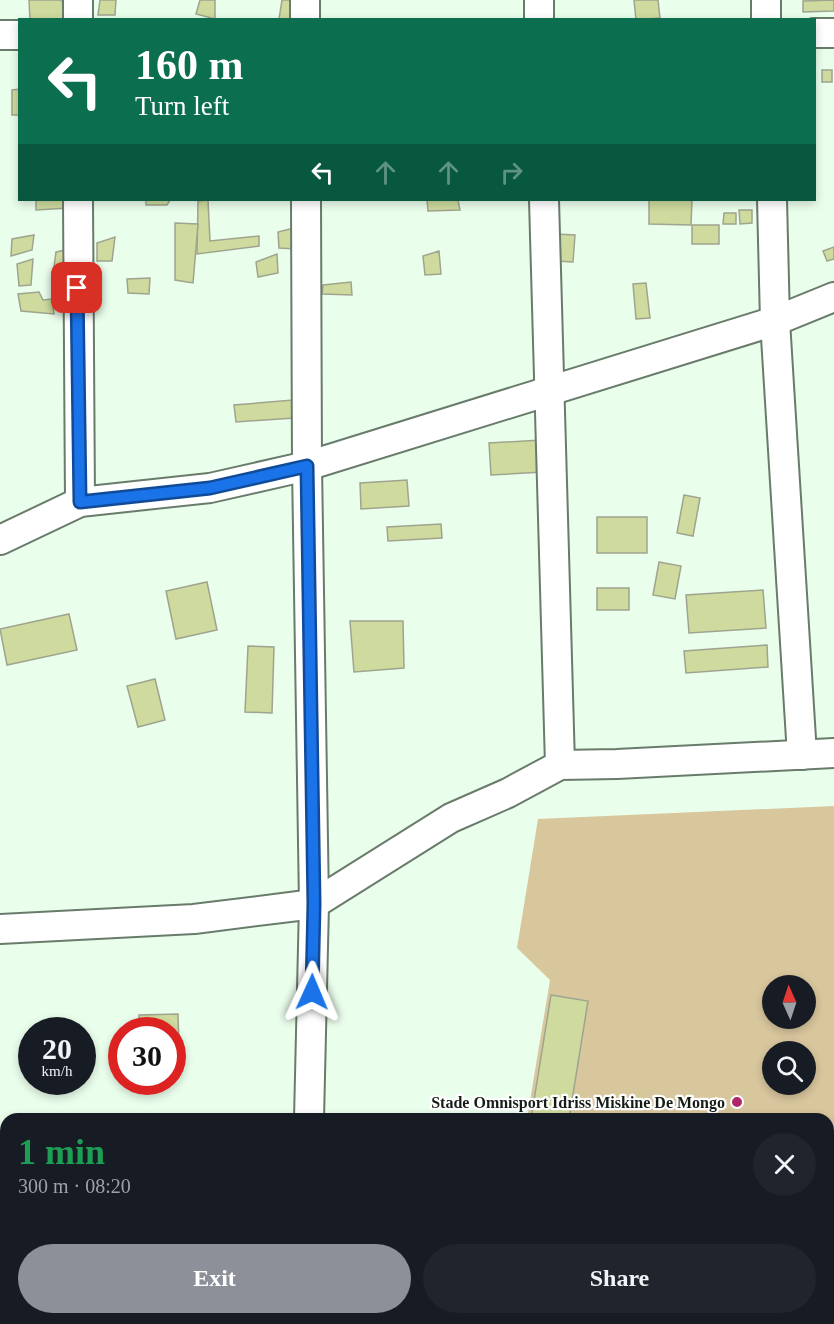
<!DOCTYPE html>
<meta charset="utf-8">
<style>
:root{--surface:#171b24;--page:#20242c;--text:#f1f3f6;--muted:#9ea1a6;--accent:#8c9099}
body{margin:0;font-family:Georgia,serif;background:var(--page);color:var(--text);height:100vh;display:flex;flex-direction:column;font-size:22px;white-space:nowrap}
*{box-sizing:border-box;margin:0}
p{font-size:20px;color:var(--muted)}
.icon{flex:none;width:33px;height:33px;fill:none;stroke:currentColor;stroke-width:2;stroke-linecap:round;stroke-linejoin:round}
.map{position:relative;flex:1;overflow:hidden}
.panel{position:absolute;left:0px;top:1113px;width:834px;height:212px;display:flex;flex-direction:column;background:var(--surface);border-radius:18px 18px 0 0;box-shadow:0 3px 9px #0003}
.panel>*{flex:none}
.hud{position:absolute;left:18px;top:18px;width:798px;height:183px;border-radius:0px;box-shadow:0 3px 9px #0003;background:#0b6e4f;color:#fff;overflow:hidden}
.needle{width:39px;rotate:357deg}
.buttons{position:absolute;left:762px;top:975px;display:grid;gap:12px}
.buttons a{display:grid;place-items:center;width:54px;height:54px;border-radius:50%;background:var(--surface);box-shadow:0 3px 9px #0003;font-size:30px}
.speed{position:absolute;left:18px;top:1017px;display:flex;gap:12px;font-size:30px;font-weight:700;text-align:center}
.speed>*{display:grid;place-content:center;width:78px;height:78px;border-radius:50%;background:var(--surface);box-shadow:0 3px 9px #0003;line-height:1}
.speed small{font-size:15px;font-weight:400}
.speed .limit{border:9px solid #d22;background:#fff;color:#111}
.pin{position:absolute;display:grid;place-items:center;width:51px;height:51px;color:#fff;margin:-26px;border-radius:12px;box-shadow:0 3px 9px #0006}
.me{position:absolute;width:66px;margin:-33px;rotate:1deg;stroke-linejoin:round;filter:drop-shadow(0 0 4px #0008)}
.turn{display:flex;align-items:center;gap:21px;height:126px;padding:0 18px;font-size:27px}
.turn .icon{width:78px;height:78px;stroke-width:2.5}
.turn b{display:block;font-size:42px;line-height:51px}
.lanes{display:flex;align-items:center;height:57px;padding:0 18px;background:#0003;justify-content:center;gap:30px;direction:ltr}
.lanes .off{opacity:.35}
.round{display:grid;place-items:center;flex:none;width:63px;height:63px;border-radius:32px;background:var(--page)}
.head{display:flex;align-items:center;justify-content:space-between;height:102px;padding:0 18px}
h1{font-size:36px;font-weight:700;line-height:45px;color:#1e9e55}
.cta{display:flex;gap:12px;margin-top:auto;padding:12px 18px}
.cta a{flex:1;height:69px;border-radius:36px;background:var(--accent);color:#fff;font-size:24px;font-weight:700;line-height:69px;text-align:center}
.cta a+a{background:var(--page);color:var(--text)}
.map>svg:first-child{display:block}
.green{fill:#d8c69d;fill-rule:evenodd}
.building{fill:#ceda9e;stroke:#9fa48e;stroke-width:1.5}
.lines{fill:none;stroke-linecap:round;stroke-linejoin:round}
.minor-casing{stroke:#697b6b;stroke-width:32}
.minor{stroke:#fff;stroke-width:28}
.route-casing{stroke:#114b97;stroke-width:15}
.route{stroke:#1a73e8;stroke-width:10}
.poi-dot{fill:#ae276a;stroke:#fff;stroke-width:2}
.labels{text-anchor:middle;stroke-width:4.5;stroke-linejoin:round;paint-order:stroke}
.poi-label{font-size:16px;font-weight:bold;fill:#151d16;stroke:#fff;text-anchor:end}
</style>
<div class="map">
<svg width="834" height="1324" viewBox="0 0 834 1324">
<rect width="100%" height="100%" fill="#eafeec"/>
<path class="green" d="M834,806V1324H456L457,1318H828V1119H527L550,980L517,948L538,819ZM772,986H806V1018H772ZM772,1052H806V1084H772Z"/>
<g class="building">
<path d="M29,0H62L66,20H30Z"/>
<path d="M100,0H116L115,15H98Z"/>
<path d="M200,0H215V19L196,14Z"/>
<path d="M282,0H295L298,19H279Z"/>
<path d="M634,0H658L660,18L636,20Z"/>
<path d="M834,0V11L803,12V1Z"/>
<rect x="822" y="70" width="10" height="12"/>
<path d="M20,89V115H12V90Z"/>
<path d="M36,200H68V208L36,210Z"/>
<path d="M146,200H170L167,205H146Z"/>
<path d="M208,200L210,241L259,236V246L197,254L198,201Z"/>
<path d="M427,200H458L460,210L428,211Z"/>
<path d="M649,200H692L691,225L649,224Z"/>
<path d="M739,210H752V223L740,224Z"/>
<path d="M724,213H736V224H723Z"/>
<path d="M175,223L198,224L193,283L175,280Z"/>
<rect x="692" y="225" width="27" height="19"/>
<path d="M294,228L296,249L279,248L278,232Z"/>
<path d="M556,234L575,235L573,262L555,261Z"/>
<path d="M34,235L32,250L11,256L12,239Z"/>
<path d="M115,237L112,261H97V243Z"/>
<path d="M834,247V259L827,261L823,251Z"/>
<path d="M66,250L69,269L53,274L56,252Z"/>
<path d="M439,251L441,274L425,275L423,256Z"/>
<path d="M277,254L278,273L258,277L256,262Z"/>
<path d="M33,259L31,285L19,286L17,264Z"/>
<path d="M150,278L149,294L128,293L127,279Z"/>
<path d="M351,282L352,295L322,294L323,285Z"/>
<path d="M646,283L650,318L636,319L633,284Z"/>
<path d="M39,292L43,300L52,299L54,314L21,311L18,294Z"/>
<path d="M293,400L294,418L236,422L234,405Z"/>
<path d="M541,440L543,472L491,475L489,443Z"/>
<path d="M407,480L409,506L361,509L360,483Z"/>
<path d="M684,495L700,498L693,536L677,533Z"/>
<rect x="597" y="517" width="50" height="36"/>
<path d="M441,524L442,538L388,541L387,527Z"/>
<path d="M659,562L681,566L675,599L653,595Z"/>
<path d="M207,582L217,630L176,639L166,591Z"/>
<rect x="597" y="588" width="32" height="22"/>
<path d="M763,590L766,628L689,633L686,595Z"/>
<path d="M69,614L77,650L7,665L0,629Z"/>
<path d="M350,621H403L404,668L354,672Z"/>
<path d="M767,645L768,667L686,673L684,651Z"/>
<path d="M248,646L274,647L272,713L245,712Z"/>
<path d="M155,679L165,720L138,727L127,686Z"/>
<path d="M551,995L588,1001L569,1119H531Z"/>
<path d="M178,1014L179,1048H172V1030H139V1015Z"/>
<path d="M6,1175V1201H0V1176Z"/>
</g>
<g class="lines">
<defs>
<g id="minor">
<path d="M78,0V20"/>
<path d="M305,0V20"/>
<path d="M539,0V20"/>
<path d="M766,0V20"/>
<path d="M814,33H834"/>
<path d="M0,35H20"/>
<path d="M78,200L80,502"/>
<path d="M306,200L307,466L314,904L309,1119"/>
<path d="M544,200L560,765"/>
<path d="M772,200L775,321L802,755"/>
<path d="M0,540L80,502L210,488L307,466L775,321L834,297"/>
<path d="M0,929L194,919L314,904L451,818L508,793L560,765L617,764L834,753"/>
<path d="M0,1261H6"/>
<path d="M90,1318L91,1324"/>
<path d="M255,1318V1324"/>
</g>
</defs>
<use href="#minor" class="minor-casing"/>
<use href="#minor" class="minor"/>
</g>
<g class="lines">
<defs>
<path id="route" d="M77,288L80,502L210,488L307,466L314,904L312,992"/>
</defs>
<use href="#route" class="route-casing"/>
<use href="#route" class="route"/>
</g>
<circle class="poi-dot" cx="737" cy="1102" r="6"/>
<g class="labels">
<g class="poi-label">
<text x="725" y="1108">Stade Omnisport Idriss Miskine De Mongo</text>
</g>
</g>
</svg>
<div class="buttons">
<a><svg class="needle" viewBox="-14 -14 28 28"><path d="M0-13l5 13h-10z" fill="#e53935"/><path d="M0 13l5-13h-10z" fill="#9ea1a6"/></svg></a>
<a><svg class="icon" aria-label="search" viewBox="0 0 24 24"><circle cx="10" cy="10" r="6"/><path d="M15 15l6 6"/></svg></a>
</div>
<div class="speed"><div>20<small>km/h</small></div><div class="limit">30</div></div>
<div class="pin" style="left:77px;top:288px;background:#d93025"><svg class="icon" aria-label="arrive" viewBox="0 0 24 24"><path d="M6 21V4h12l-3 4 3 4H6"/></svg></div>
<svg class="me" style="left:312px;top:992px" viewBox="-20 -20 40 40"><path d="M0-17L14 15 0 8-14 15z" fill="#1a73e8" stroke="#fff" stroke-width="4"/></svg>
<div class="hud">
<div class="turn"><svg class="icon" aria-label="left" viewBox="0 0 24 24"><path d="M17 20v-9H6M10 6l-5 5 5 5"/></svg><div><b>160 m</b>Turn left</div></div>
<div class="lanes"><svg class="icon" aria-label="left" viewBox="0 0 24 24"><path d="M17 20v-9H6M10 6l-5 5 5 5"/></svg><svg class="icon off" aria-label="ahead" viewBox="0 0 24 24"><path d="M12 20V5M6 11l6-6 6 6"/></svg><svg class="icon off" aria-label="ahead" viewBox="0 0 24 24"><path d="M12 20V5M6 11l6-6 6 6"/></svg><svg class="icon off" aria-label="right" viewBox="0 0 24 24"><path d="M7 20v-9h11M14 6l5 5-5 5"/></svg></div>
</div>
<section class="panel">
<div class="head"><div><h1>1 min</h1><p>300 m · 08:20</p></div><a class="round"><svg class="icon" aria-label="close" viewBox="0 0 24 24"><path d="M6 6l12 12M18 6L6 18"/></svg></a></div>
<div class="cta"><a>Exit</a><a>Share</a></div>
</section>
</div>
